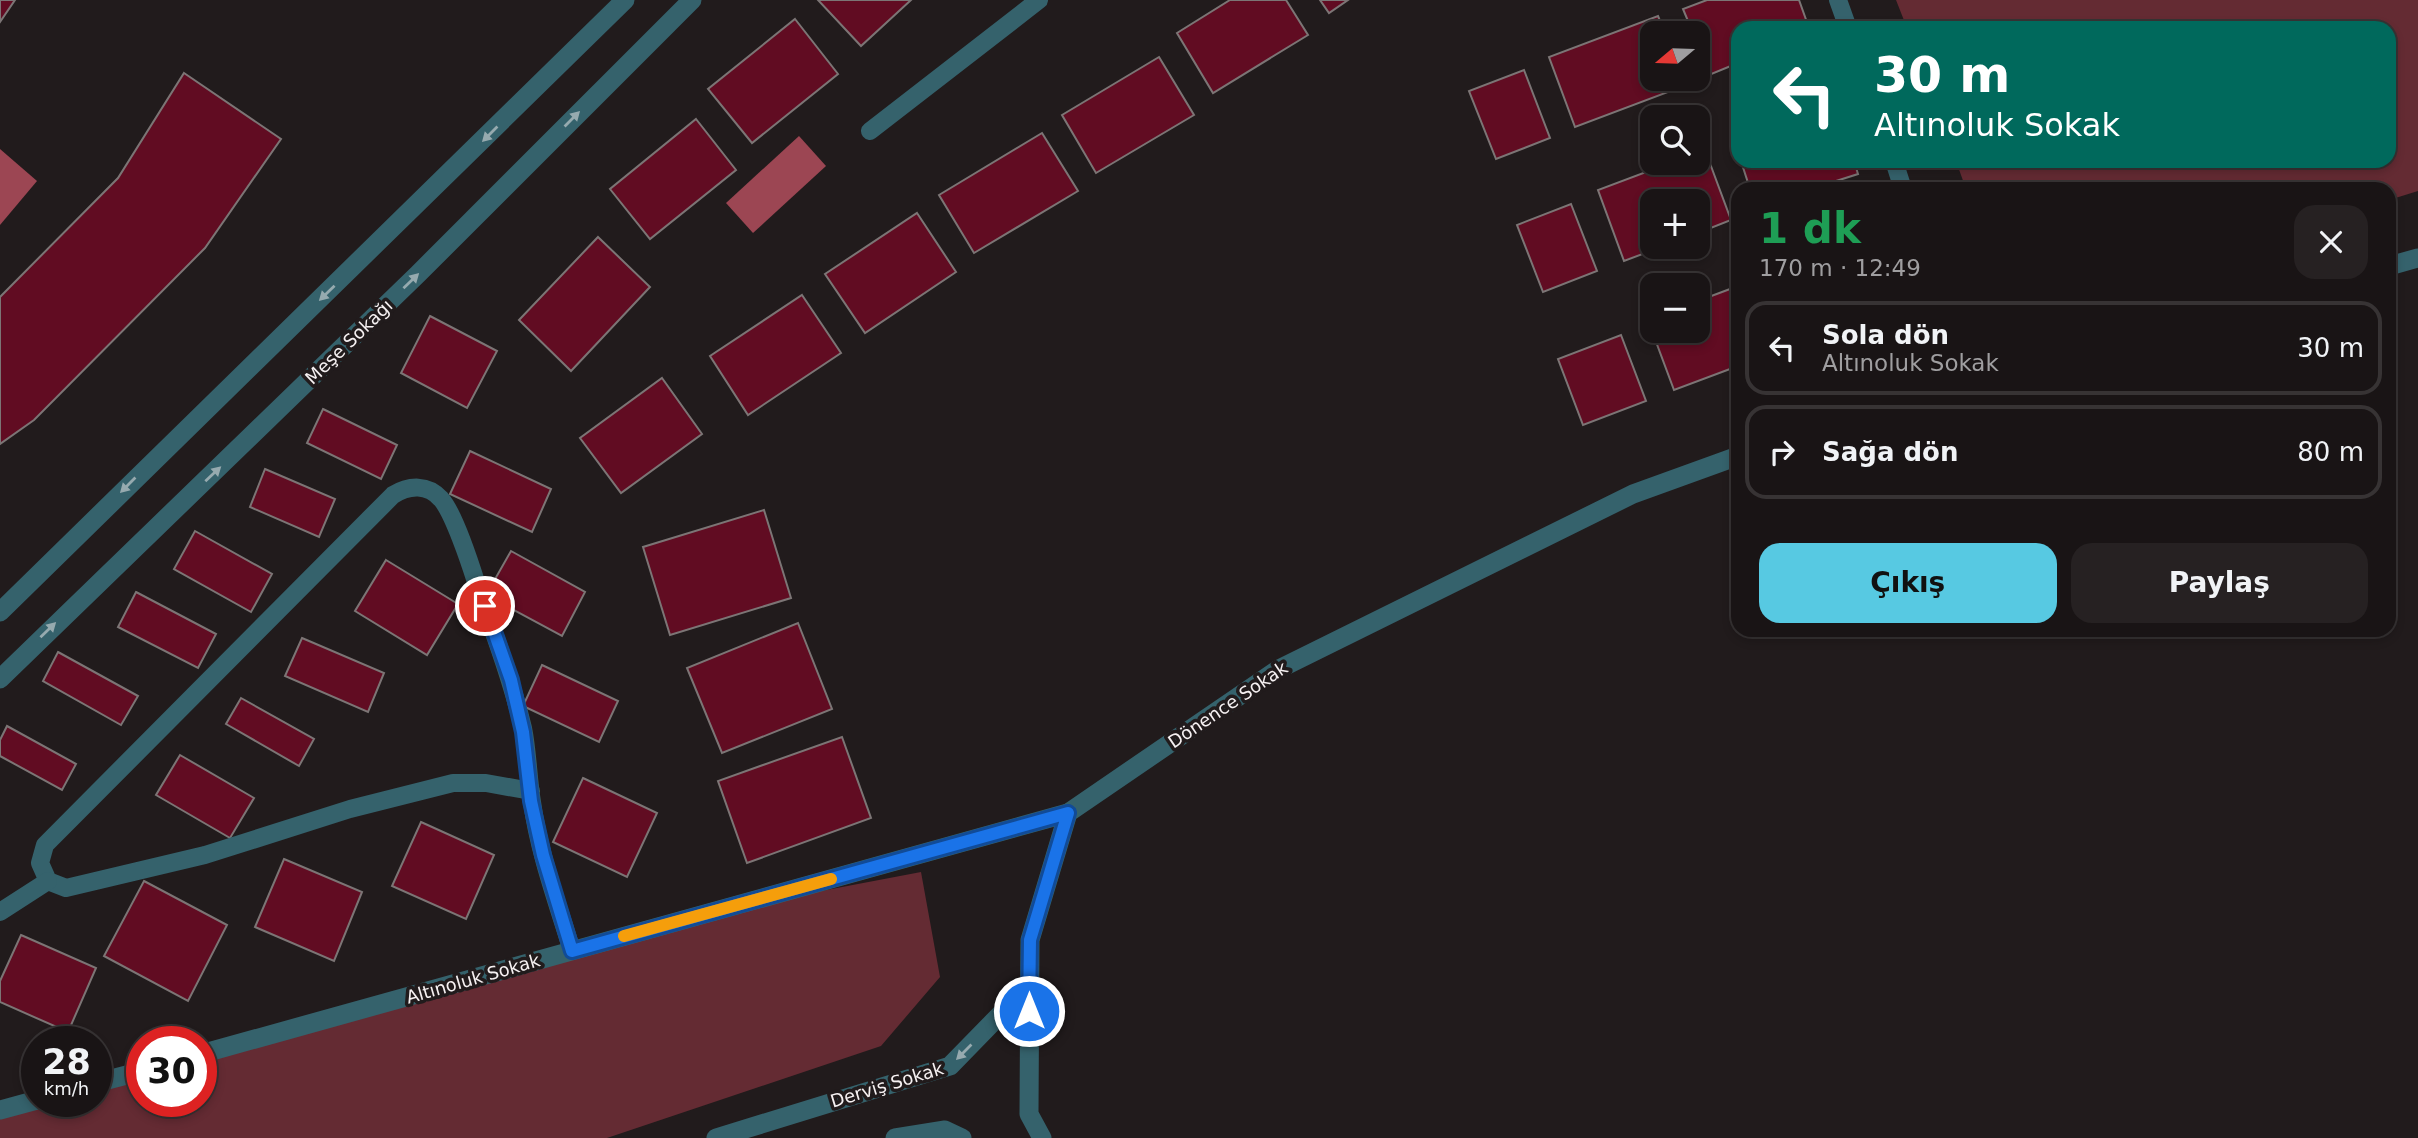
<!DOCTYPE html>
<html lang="tr">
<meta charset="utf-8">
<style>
:root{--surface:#191415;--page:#262122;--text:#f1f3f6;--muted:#9f9ea0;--line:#373334;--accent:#57c9e2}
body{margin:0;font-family:"DejaVu Sans",sans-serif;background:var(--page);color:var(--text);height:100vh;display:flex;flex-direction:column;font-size:26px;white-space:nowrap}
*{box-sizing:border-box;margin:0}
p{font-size:23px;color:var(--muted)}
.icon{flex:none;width:38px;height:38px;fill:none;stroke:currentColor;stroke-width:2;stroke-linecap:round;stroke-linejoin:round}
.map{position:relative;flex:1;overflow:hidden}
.panel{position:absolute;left:1731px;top:182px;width:665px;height:455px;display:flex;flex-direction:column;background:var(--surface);border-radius:21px;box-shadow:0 4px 10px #0003,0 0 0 2px var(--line)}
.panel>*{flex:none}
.guide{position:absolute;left:1731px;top:21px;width:665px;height:147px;border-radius:21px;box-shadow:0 4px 10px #0003,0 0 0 2px var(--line);background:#00695c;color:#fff;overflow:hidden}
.needle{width:46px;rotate:251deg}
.buttons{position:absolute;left:1640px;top:21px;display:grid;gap:14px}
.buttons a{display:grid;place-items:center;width:70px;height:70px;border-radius:14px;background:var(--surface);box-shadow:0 4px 10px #0003,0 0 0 2px var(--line);font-size:35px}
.speed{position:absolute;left:21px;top:1026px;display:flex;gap:14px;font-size:35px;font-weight:700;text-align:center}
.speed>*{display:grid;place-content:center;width:91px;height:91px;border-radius:50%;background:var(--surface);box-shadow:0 4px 10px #0003,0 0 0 2px var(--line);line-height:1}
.speed small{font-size:18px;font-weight:400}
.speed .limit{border:10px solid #d22;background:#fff;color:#111}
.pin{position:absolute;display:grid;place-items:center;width:60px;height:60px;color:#fff;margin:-30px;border:4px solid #fff;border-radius:50%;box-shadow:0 2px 7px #0007}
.me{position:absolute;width:77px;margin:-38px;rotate:0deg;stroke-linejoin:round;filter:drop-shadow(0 0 5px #0008)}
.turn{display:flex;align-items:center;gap:24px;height:147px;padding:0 28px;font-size:32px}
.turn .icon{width:91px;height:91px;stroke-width:2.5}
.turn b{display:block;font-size:49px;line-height:60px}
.round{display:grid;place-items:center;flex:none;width:74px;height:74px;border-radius:21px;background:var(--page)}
.overview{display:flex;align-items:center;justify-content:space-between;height:119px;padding:0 28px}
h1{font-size:42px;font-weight:600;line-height:52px;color:#1e9e55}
.cta{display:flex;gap:14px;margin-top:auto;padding:14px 28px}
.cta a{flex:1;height:80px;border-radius:21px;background:var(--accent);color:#111;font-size:28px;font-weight:600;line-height:80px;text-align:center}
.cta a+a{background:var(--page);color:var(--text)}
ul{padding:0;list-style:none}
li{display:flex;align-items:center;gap:21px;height:94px;margin:0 14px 10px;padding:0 14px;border:4px solid var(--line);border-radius:21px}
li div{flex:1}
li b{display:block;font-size:26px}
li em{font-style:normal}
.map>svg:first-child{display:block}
.green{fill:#642b33}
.water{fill:#9c4653}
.building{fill:#610c22;stroke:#7c7575;stroke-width:2}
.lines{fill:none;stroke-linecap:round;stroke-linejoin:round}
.service{stroke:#35626c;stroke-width:18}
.minor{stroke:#35626c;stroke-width:19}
.tertiary{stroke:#35626c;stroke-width:19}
.oneway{fill:#96aaaf}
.route-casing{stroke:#114b97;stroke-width:18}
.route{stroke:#1a73e8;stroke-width:12}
.slow{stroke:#f59e0b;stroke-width:12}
.labels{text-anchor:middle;stroke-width:7;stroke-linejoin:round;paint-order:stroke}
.street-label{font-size:18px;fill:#f6f1f2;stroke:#211b1c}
</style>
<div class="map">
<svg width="2418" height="1138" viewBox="0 0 2418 1138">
<rect width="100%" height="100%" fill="#211b1c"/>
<g class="green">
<path d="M1896,0H2418V191L2389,200V189H1966L1956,161H2389V28H1907Z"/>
<path d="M921,872L940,977L881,1046L607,1138H0V1101H96V1076L142,1064V1101H201V1048L742,906Z"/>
</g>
<g class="water">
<path d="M799,136L826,166L753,233L726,203Z"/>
<path d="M0,149L37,181L0,225Z"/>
</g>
<g class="building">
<path d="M0,0H15L0,22Z"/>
<path d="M818,0H911L861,46Z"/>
<path d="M1230,0H1286L1308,35L1213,93L1177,33Z"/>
<path d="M1320,0H1348L1329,13Z"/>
<path d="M1707,0H1799L1809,28H1738V63L1709,75L1698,45V33H1693L1683,9Z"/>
<path d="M1658,16L1665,33H1652V79H1682L1684,86L1575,127L1549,57Z"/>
<path d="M795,19L838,74L752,143L708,89Z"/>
<path d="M1159,57L1194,115L1096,173L1062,115Z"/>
<path d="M1524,70L1550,138L1496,159L1469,91Z"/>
<path d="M184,73L281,139L205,248L34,420L0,444V297L118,178Z"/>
<path d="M696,119L736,170L650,239L610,189Z"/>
<path d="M1042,133L1078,191L974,253L939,195Z"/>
<path d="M1705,150L1731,220L1698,233V201H1652V247H1661L1624,261L1598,190L1670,163H1698V153Z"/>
<path d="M1741,161H1854L1858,174L1811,189H1750Z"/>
<path d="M1571,204L1597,271L1543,292L1517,225Z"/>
<path d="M917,213L956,272L865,333L825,274Z"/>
<path d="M598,237L650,287L571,371L519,320Z"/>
<path d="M1738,286V366L1674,390L1652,331H1698V301Z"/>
<path d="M802,295L841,353L748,415L710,356Z"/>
<path d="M430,316L497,351L467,408L401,373Z"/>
<path d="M1621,335L1646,401L1583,425L1558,359Z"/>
<path d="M662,378L702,434L621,493L580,438Z"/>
<path d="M323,409L397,445L381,479L307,443Z"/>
<path d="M470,451L551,489L532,532L450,494Z"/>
<path d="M265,469L335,499L319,537L250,507Z"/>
<path d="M764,510L791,598L670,635L643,547Z"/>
<path d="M195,531L272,574L251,612L174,569Z"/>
<path d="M511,551L585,592L562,636L486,595Z"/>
<path d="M386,560L458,604L427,655L355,611Z"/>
<path d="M136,592L216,634L198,668L118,627Z"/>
<path d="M798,623L832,709L722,753L687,668Z"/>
<path d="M302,638L384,673L368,712L285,676Z"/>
<path d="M58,652L138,696L121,725L43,681Z"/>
<path d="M542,665L618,701L599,742L523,706Z"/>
<path d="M241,698L314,739L299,766L226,724Z"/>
<path d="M7,726L76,764L62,790L0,756V740Z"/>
<path d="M842,737L871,818L747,863L718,781Z"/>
<path d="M180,755L254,798L230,838L156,795Z"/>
<path d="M583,778L657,813L627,877L553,842Z"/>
<path d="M421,822L494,855L466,919L392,886Z"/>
<path d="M284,859L362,892L334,961L255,927Z"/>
<path d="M144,881L227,925L188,1001L104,956Z"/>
<path d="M21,935L96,968L68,1032L0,1002V981Z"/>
</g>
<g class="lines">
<g class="service">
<path d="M1838,0L1848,28"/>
<path d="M870,131L1039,0"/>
<path d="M1894,161L1903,189"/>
<path d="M531,791L486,783H453L350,809L205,855L66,888L48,881L40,863L45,845L393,495C409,485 428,484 441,499C453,512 470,563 476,582C493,630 511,678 523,728C528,753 528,778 532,802C539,853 557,902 572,951"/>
<path d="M0,912L48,881"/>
</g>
<g class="minor">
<path d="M2389,266L2418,258"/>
<path d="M201,1054L1068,813"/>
<path d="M96,1083L142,1071"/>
<path d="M0,1110L37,1100"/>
<path d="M1042,1138L1029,1114L1030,940L1068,813L1277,670L1633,494L1738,456"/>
</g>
<g class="tertiary">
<path d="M0,612L625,0"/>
<path d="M0,679L418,274L692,0"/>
<path d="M716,1138L950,1066L1029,985"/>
<path d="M895,1138L945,1130L962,1138"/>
</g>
</g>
<defs><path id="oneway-solid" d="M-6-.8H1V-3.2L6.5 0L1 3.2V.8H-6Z" transform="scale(1.75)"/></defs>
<g class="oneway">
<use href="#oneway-solid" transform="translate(572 119) rotate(-45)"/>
<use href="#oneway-solid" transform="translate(490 134) rotate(135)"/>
<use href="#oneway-solid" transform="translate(411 281) rotate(-44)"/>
<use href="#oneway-solid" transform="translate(327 293) rotate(136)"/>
<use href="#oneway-solid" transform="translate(213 474) rotate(-43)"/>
<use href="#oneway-solid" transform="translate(128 485) rotate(135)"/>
<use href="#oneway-solid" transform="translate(48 630) rotate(-44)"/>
<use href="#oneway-solid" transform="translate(964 1052) rotate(135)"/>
</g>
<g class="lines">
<defs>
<path id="route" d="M485,606L511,680L523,732L531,801L543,855L572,951L1068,813L1030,940L1029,1011"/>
</defs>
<use href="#route" class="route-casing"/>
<use href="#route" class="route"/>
<path class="slow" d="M624,936L831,879"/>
</g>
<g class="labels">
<g class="street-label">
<text transform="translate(349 342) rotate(-44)" y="6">Meşe Sokağı</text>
<text transform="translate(1228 705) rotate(-34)" y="6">Dönence Sokak</text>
<text transform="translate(473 979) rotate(-16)" y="6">Altınoluk Sokak</text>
<text transform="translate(887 1085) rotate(-17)" y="6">Derviş Sokak</text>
</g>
</g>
</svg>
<div class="buttons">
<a><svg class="needle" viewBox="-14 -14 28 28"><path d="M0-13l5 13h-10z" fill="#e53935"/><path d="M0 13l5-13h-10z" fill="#9f9ea0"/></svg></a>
<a><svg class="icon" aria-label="search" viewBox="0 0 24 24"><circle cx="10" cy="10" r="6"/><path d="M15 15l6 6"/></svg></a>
<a>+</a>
<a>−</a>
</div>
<div class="speed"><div>28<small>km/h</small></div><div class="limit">30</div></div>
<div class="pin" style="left:485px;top:606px;background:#d93025"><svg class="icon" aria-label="arrive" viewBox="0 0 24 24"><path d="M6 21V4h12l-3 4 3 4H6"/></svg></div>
<svg class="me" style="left:1029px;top:1011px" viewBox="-20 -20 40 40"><circle r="17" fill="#1a73e8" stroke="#fff" stroke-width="3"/><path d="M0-11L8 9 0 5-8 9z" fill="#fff"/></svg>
<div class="guide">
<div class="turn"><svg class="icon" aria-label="left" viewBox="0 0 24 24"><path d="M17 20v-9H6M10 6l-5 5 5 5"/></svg><div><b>30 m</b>Altınoluk Sokak</div></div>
</div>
<section class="panel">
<div class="overview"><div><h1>1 dk</h1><p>170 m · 12:49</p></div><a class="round"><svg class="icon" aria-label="close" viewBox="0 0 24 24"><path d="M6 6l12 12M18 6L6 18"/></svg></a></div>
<ul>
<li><svg class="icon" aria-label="left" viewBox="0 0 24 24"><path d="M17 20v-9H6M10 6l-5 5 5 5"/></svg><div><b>Sola dön</b><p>Altınoluk Sokak</p></div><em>30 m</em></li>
<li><svg class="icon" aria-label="right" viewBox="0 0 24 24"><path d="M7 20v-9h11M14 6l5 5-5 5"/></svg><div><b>Sağa dön</b></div><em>80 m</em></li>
</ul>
<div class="cta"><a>Çıkış</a><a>Paylaş</a></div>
</section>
</div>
